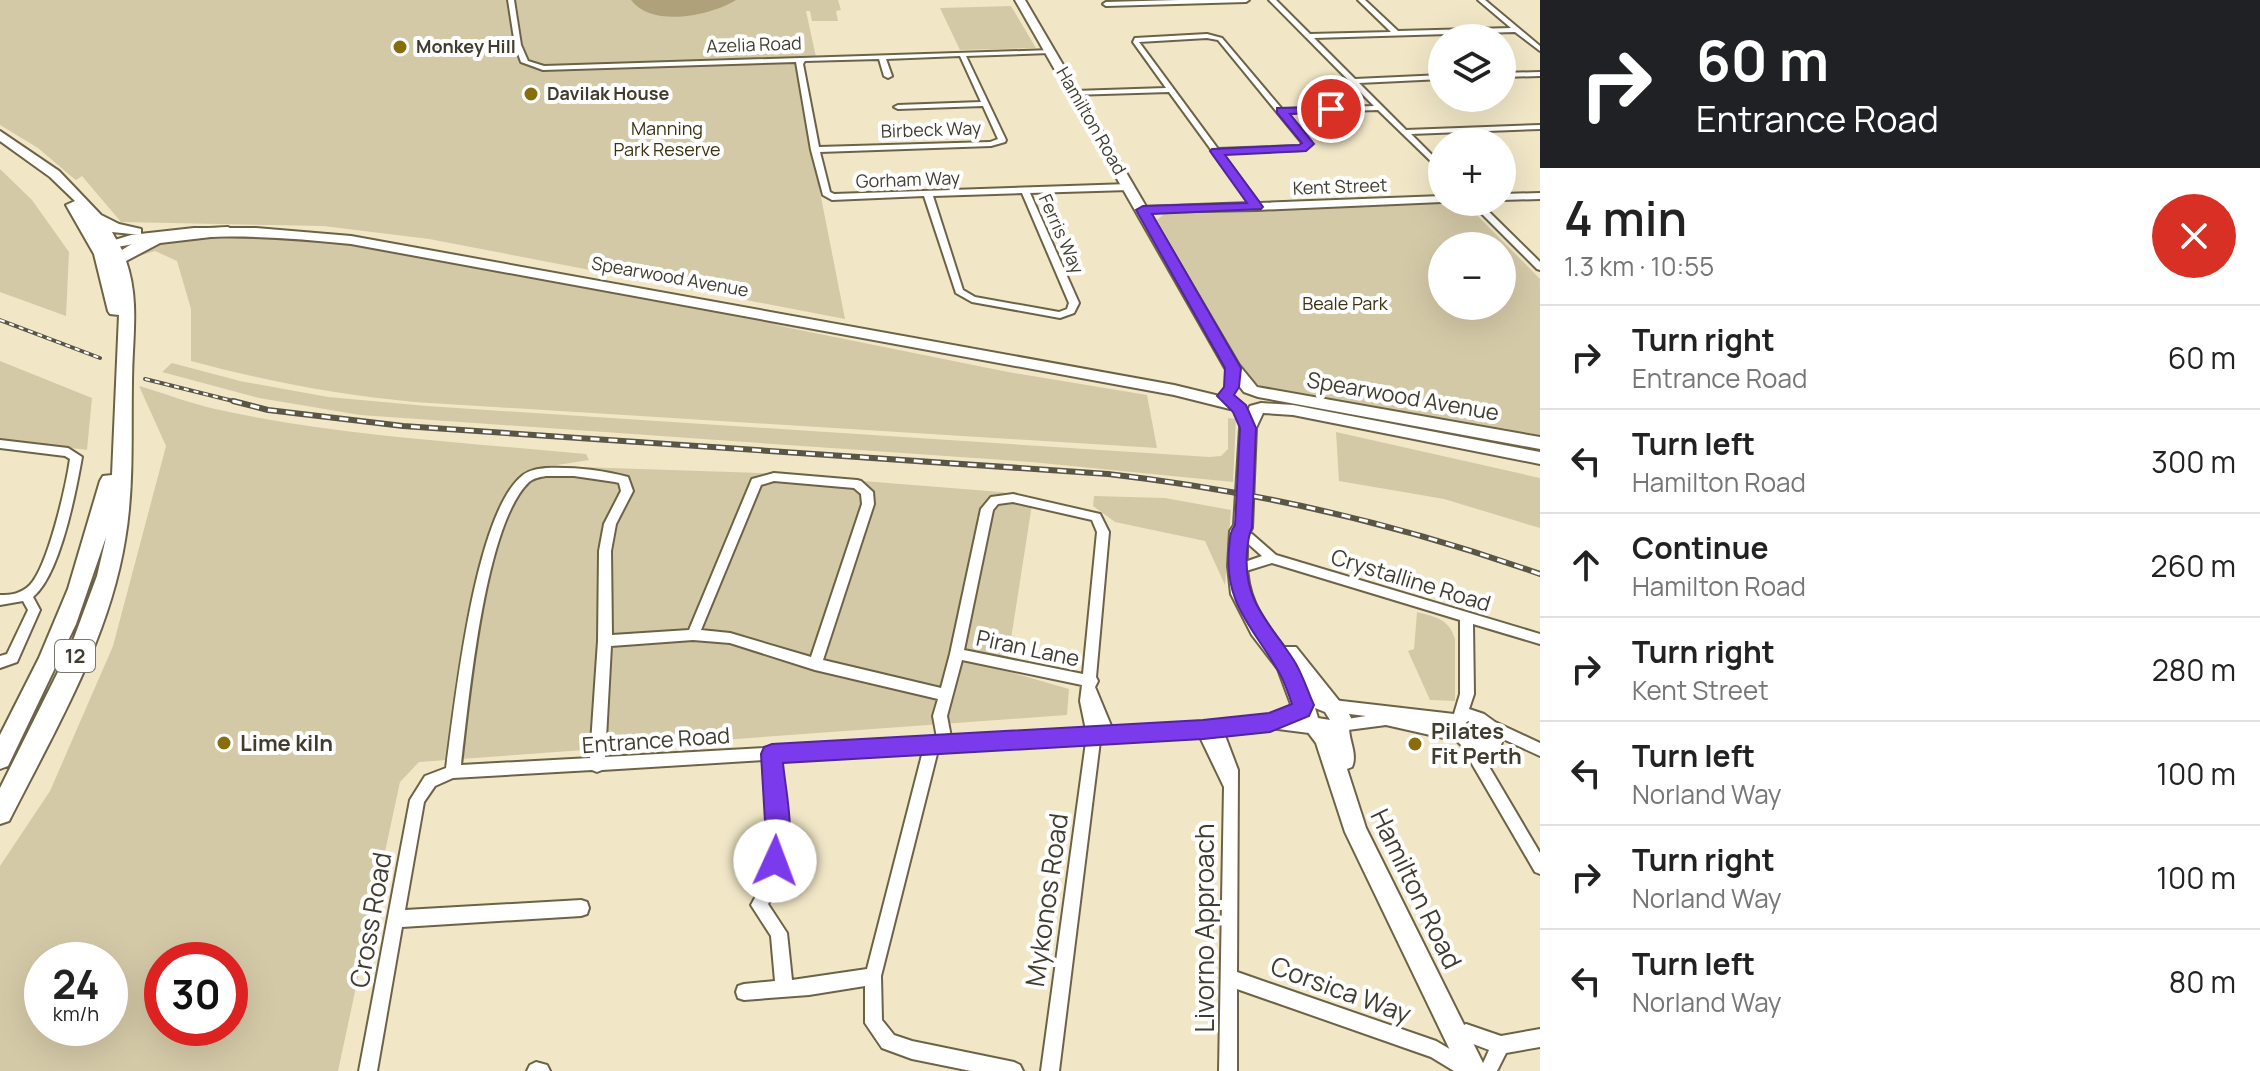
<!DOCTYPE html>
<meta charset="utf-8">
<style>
:root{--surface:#fff;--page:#f6f6f6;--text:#222;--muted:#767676;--line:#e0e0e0}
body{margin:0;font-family:Manrope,sans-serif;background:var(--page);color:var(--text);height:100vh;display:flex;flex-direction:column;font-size:30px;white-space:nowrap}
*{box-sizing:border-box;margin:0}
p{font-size:26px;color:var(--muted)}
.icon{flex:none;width:44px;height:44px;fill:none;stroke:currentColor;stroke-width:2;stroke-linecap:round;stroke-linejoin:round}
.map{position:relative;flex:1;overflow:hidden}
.drawer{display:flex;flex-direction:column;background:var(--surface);width:720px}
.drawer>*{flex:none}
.banner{background:#202124;color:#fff;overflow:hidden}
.fabs{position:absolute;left:1428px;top:24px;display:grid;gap:16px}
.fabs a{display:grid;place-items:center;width:88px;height:88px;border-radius:50%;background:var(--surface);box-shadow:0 8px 32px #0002;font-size:40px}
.speed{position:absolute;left:24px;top:942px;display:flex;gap:16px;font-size:40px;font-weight:700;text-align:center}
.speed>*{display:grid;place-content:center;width:104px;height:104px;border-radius:50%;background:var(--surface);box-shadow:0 8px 32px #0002;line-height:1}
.speed small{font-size:20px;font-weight:400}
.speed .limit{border:12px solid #d22;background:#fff;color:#111}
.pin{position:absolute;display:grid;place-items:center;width:68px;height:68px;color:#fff;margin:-34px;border:4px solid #fff;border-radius:50%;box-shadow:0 2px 8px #0007}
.me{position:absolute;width:88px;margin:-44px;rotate:2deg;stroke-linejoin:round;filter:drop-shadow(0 0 6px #0008)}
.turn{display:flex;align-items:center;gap:28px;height:168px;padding:0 24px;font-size:36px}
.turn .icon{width:104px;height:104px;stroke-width:2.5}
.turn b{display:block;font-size:56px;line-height:68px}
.round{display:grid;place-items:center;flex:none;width:84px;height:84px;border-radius:42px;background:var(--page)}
.summary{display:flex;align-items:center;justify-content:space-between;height:136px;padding:0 24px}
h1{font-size:48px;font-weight:600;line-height:60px}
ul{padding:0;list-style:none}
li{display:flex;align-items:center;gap:24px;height:104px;padding:0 24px;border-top:2px solid var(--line)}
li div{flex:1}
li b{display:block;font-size:30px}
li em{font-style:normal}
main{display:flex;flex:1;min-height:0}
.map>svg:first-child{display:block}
.green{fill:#d4c9a7;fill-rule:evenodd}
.water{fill:#afa27b}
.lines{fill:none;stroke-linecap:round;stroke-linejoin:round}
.minor-casing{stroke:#6c6347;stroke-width:4}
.secondary-casing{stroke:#6c6347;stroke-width:4}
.primary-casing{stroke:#6c6347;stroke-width:4}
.minor{fill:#fff;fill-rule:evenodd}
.secondary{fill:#fff;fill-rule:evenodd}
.primary{fill:#fff;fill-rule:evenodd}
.rail-far1-casing{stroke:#5a5545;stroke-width:4}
.rail-casing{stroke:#5a5545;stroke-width:6}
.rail-far1{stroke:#fff;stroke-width:2;stroke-dasharray:5;stroke-linecap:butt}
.rail{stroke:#fff;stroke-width:3;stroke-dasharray:9;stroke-linecap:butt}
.route{fill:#7c3aed;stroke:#51269a;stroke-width:2}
.poi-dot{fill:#876d0c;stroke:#fff;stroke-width:3}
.labels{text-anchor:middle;stroke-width:8;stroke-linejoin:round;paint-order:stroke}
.far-street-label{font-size:18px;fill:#403c2f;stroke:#fff}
.far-poi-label{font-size:18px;font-weight:bold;fill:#403c2f;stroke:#fff;text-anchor:start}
.far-park-label{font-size:18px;fill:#3c3210;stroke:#fff}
.shield{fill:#fff;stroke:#79766d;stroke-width:2}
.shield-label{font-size:20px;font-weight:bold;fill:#403c2f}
.street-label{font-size:22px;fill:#403c2f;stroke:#fff}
.poi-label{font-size:22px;font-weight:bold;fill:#403c2f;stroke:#fff;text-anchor:start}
.near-street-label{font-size:26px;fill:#403c2f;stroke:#fff}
</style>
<main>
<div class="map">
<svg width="1540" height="1071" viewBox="0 0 1540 1071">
<rect width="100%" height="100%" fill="#f1e7c7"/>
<g class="green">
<path d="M0,0H838L841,10L836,11L838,21H812L810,11H806L816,57H804L795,65L845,319L429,239L323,226L121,222L82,176L76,180L72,177L38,148L0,125Z"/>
<path d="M1011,6L1036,48L960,50L940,8Z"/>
<path d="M0,169L32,200L69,252L66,316L0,292Z"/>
<path d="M1464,202L1540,279V436L1263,388L1244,374L1157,220L1164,214ZM1442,246H1502V306H1442Z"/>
<path d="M212,237L304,238L344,242L979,358L770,324L1008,372L1147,395L1157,448L414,402C338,395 265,381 191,361V309L177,261L155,251L136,257C151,237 189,239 212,237Z"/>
<path d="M0,361L92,398L87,450L0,439Z"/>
<path d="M172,363L240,381L328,397L427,406L1209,457L1221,456L1228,449V418L1236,419L1233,482L1031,462L360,415L259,398L162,372Z"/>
<path d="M139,386C164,393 189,403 215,409C336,436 463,442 586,454L589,460L551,466L761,473L1001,492L1033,498L1006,671L1069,689L1067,715L419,762L400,782L338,1071H0V866L50,791L113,646L166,446ZM42,960H110V1028H42ZM162,960H230V1028H162Z"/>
<path d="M1336,432L1540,478V528L1444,499L1339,481Z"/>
<path d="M1094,496L1165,498L1231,510L1225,585L1205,541L1115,522L1093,506Z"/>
<path d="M1417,612C1436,617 1449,619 1455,639V701L1430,700L1408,651L1414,649Z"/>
</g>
<path class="water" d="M631,0H736C710,16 652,28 631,0Z"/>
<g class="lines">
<defs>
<g id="minor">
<path d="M508,0H514L521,45L528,61L544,66L1052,50L1053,51L1050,53L966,56L1006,140L1005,142L991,146L820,152L830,192L834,194L1129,184L1133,187L1129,190L1030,193L1079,303L1074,313L1060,318L972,302L956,293L924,196L832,200L823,195L811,150L796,62L543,70L521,62L515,45ZM960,56L981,102L898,105L894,107L898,109L983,106L998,139L990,142L819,147L803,64L805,61L879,59L884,76L888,78L892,76L886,59ZM1022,193L1069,303L1067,309L1059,312L975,297L963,290L933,196Z"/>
<path d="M1179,0H1249L1246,2L1106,6L1103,4L1106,2Z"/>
<path d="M1269,0H1276L1310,34L1391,32L1358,0H1365L1398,31L1511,28L1478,0H1485L1540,46V51L1515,32L1314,38L1355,79L1442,75V79L1359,83L1406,130L1540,125V129L1411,134L1442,165V172L1378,110L1286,113L1312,144L1305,150L1222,153L1259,203L1442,196V202L1257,210L1140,212L1139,210L1143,207L1250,203L1169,92L1071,95L1070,93L1074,91L1166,88L1133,42L1135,38L1207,34L1222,38L1282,109L1374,106ZM1207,38L1218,40L1303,144L1300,146L1218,149L1139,42Z"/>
<path d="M1540,72V76L1502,77V73Z"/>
<path d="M1540,193V199L1502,200V194Z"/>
<path d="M1470,202H1479L1540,262V270L1537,269Z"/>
<path d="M0,440L68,448L82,457C76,491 60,575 33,597L40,610L17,662L0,668V656L7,654L28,610L23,601L0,605V595C11,595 21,594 30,585C48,566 66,487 70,459L65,456L0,448Z"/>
<path d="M546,468C574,467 601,470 628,477L633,491L616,524L611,551L612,635L689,630L752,479L774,473L857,480L861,481L873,492L874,504L823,660L941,688L950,654L981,509L991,497L1013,494L1100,514L1109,532L1096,677L1098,681L1095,687L1112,728L1203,723L1270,716L1317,722L1322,724L1324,728L1322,732L1317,734L1270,728L1224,733L1238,770L1237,972L1436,1041L1477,1065L1480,1070L1489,1050L1460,1039L1457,1033L1460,1027L1466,1024L1501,1036L1540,1029V1047L1506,1053L1497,1071H1454L1431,1057L1237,989V1071H1219L1224,787L1199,735L1100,741L1059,1071H1041L1086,742L938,750L881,976L882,1020L894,1035L912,1041L1014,1062L1020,1065L1023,1071H971L912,1059L882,1048L865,1023V986L809,995L744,1000L738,998L736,992L738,986L744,984L775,981L771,936L751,905L766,878L770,844L765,760L602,770L597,772L592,770L453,778L435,786L424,802L405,910L581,900L587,902L589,908L587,914L581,916L402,927L377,1071H359L410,800L425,776L446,768C455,705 474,513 523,475C529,470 538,469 546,468ZM546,476H574L615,482L619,483L621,491L604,524L599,551L598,641L590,758L461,765C469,700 484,525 529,482C534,478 540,477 546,476ZM774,481L854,488L861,494L862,504L811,657L730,633L701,630L761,485ZM1013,502L1092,520L1097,532L1083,674L964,650L993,510L998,504ZM693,640L730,643L815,670L938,699L933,716L937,738L605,757L611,646ZM962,660L1082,685L1080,701L1086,730L951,737L947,716ZM923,751L867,969L792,980L787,933L768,904L782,880L786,844L780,760Z"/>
<path d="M1248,533L1252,534L1276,555L1540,634V644L1473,624L1474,694L1469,709L1484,714L1495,722L1540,743V756L1503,739L1500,748L1485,754L1481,753L1540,853V874L1535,872L1461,745L1457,741L1386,725L1340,731L1335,729L1333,725L1335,721L1366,716L1333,712L1328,710L1326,706L1328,702L1333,700L1454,714L1460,694V620L1272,563L1246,571L1242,569L1240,566L1242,563L1262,556L1244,540L1242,537L1244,534ZM1468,721C1478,722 1483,727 1489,735L1488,740L1485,742L1469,736L1463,725Z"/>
<path d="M536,1062L547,1065L550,1071H527L530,1065Z"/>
</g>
<g id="secondary">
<path d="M1015,0H1025L1239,365L1257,387L1540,437V449L1258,397L1244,392L1225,368Z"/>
<path d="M194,228H256L351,236L1174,385L1236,400L1238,404L1230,409L1174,395L351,244C265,235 184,231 99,251L92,247L131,235Z"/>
<path d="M1261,403L1293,405L1540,452V464L1293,415L1263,413L1256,428L1252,528C1247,536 1247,543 1247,553C1245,594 1259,615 1284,647H1296L1348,712L1351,718C1344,735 1359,751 1352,767L1347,769L1366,828L1487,1071H1460L1345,832L1316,743L1295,715L1278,669L1252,635L1231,594L1228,566L1230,531L1234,525L1240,428L1250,406ZM1315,708L1325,712L1330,720L1318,718Z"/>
</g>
<path id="primary" d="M0,131L59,171L101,215L119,224L141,229V235L112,232L122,250C153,229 192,229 228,227L235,231L228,235L160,243L126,261C140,301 132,340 132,382C131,434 134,488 125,540C109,640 54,732 9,821L0,824V788L71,646L97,576L105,542L106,537L76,624L8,766L0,769V735L39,658L68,589L100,481L103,476L112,475L119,315L110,314L108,311L94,254L66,205L75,201L50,177L0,141Z"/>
</defs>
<use href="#minor" class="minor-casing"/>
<use href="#secondary" class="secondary-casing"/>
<use href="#primary" class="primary-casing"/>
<use href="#minor" class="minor"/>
<use href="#secondary" class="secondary"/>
<use href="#primary" class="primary"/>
<defs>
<g id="rail-far1">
<path d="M0,320L100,358"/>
<path d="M145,379L241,403"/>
</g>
<path id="rail" d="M233,401L268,410L403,426L1108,474C1257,491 1399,524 1540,574"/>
</defs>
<use href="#rail-far1" class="rail-far1-casing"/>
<use href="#rail" class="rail-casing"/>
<use href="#rail-far1" class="rail-far1"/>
<use href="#rail" class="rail"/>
</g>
<path class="route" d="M1335,107L1336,109L1331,112L1290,114L1314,144L1306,151L1225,155L1263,207L1261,209L1152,214L1241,368L1239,387L1234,395L1246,405L1256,428L1252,528C1248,536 1248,543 1247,552C1243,601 1268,621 1293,659C1302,672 1307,690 1314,705L1309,716L1270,732L1203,739L783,763C786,795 797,838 783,869L775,872L767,869L764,861L766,838L761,754L764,747L772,744L1203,720L1269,713L1292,704C1288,693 1284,679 1277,669C1252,626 1224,603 1229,549C1230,540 1229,533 1235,525L1240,428L1233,412L1217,396L1224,387L1225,368L1136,210L1143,206L1247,203L1210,151L1212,149L1299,145L1302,143L1277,113V108Z"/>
<g class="poi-dot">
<circle cx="400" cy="47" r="8"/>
<circle cx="531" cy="94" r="8"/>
<circle cx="224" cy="743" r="8"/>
<circle cx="1415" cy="744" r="8"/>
</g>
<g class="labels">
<g class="far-street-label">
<text transform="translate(754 45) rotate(-2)" y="6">Azelia Road</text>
<text transform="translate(1091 121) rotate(60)" y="6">Hamilton Road</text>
<text transform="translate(931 130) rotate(-2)" y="6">Birbeck Way</text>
<text transform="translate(908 180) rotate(-2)" y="6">Gorham Way</text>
<text transform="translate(1340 187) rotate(-2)" y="6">Kent Street</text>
<text transform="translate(1061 234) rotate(66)" y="6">Ferris Way</text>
<text transform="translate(670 277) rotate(10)" y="6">Spearwood Avenue</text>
</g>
<g class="far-poi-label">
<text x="416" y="53">Monkey Hill</text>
<text x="547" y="100">Davilak House</text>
</g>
<g class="far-park-label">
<text x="667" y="135">Manning<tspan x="667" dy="21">Park Reserve</tspan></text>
<text x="1345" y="310">Beale Park</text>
</g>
<rect class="shield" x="55" y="640" width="40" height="32" rx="6"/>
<g class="shield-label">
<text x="75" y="663">12</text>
</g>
<g class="street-label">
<text transform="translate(1403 396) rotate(10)" y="8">Spearwood Avenue</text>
<text transform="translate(1411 580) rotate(17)" y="8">Crystalline Road</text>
<text transform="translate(1028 648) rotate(12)" y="8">Piran Lane</text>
<text transform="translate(656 740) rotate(-4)" y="8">Entrance Road</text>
</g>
<g class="poi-label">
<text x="1431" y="739">Pilates<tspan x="1431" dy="25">Fit Perth</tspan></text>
<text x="240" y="751">Lime kiln</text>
</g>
<g class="near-street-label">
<text transform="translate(1416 889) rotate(64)" y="9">Hamilton Road</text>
<text transform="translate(1047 900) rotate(-82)" y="9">Mykonos Road</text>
<text transform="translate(371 920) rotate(-80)" y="9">Cross Road</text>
<text transform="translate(1205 928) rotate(-90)" y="9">Livorno Approach</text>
<text transform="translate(1341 990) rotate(20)" y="9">Corsica Way</text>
</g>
</g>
</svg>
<div class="fabs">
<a><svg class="icon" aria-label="layers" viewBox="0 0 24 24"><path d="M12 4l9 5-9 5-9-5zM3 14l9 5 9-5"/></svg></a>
<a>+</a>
<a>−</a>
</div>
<div class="speed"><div>24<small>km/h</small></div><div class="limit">30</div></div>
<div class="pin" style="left:1331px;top:109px;background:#d93025"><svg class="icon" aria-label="arrive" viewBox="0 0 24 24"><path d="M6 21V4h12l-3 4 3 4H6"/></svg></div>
<svg class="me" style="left:775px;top:861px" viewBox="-20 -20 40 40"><circle r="19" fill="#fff"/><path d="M0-13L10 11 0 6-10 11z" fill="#7c3aed"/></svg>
</div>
<section class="drawer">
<div class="banner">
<div class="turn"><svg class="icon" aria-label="right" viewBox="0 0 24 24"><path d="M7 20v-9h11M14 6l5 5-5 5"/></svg><div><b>60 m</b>Entrance Road</div></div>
</div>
<div class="summary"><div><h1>4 min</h1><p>1.3 km · 10:55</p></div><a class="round" style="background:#d93025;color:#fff"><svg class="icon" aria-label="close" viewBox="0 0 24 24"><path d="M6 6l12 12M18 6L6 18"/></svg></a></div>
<ul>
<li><svg class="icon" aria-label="right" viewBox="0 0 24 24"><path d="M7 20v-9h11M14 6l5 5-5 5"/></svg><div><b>Turn right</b><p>Entrance Road</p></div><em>60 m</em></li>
<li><svg class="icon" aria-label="left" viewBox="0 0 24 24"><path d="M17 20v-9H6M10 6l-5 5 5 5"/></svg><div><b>Turn left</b><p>Hamilton Road</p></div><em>300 m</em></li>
<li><svg class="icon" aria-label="ahead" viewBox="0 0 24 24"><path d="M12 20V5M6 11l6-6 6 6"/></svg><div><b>Continue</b><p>Hamilton Road</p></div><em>260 m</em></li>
<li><svg class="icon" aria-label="right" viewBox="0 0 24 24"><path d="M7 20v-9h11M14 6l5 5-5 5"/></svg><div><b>Turn right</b><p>Kent Street</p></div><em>280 m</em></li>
<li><svg class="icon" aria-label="left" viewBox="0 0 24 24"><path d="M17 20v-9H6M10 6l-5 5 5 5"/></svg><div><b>Turn left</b><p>Norland Way</p></div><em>100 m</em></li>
<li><svg class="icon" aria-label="right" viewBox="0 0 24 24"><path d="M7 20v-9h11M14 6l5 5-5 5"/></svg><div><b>Turn right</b><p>Norland Way</p></div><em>100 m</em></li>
<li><svg class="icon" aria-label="left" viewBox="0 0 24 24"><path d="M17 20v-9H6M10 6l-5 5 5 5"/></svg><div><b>Turn left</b><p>Norland Way</p></div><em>80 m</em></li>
</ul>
</section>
</main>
